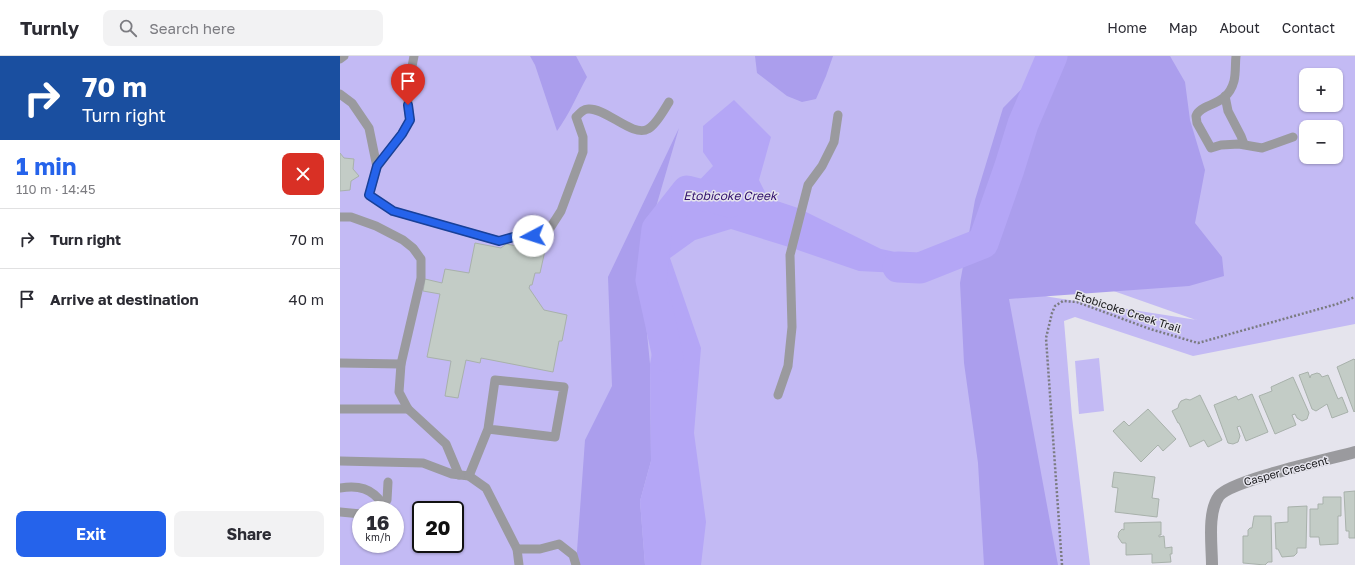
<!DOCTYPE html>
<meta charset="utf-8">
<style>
:root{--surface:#fff;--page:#f2f2f3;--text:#2b2b33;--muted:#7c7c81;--line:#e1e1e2;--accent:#2563eb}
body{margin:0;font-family:"Golos Text",sans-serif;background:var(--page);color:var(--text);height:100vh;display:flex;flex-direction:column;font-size:15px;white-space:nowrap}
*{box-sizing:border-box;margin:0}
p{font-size:13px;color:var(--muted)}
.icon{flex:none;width:22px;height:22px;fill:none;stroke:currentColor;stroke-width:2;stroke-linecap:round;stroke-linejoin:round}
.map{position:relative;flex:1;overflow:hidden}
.details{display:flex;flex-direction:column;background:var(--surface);width:340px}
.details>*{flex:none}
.top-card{background:#1a4fa0;color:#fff;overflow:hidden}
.fabs{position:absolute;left:959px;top:12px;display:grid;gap:8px}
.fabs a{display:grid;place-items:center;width:44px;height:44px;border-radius:8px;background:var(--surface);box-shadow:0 1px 3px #0004;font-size:20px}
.speed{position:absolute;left:12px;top:445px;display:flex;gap:8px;font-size:20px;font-weight:700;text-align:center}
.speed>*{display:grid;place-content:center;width:52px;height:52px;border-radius:50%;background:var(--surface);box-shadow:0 1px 3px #0004;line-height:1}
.speed small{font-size:10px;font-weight:400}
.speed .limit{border:2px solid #111;border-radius:6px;background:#fff;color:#111}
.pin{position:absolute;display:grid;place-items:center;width:34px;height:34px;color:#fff;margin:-41px -17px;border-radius:50% 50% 50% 0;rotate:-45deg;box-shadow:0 0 4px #0007}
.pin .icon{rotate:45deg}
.me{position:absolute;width:44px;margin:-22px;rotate:265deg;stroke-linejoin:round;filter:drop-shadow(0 0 3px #0008)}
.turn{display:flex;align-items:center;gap:14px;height:84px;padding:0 16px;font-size:18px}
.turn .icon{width:52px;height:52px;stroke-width:2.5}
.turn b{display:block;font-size:28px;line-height:34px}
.round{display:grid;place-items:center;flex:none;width:42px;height:42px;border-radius:8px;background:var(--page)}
.overview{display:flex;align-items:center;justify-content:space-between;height:68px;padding:0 16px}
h1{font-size:24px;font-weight:700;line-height:30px;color:var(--accent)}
.button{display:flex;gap:8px;margin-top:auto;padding:8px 16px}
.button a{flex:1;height:46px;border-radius:8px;background:var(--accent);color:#fff;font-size:16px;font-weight:700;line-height:46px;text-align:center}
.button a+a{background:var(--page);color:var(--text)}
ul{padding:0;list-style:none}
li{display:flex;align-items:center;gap:12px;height:60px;padding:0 16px;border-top:1px solid var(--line)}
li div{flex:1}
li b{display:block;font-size:15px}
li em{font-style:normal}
header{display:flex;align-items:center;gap:24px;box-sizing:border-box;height:56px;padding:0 20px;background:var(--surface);border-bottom:1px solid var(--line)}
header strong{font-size:19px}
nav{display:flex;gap:22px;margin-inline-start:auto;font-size:14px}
.search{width:280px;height:36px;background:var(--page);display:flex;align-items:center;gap:10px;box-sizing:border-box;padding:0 14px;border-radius:8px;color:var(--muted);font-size:15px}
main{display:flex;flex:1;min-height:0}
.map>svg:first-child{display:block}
.green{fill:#c3baf4;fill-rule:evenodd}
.forest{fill:#ab9eed}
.water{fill:#b4a6f6}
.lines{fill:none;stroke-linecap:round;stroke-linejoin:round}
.river{stroke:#b4a6f6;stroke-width:31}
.building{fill:#c3ccc6;stroke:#a8b1ab}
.path{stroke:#7b7b81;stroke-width:2.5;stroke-dasharray:2 2;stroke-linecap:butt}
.lane{stroke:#9a9a9e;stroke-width:9}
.street{stroke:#9a9a9e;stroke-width:12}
.route-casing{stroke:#184099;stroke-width:10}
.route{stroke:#2563eb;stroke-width:7}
.labels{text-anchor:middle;stroke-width:3;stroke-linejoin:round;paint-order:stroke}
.street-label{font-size:11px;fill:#161619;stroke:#e5e4ed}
.water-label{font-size:12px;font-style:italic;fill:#310f6b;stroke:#e5e4ed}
</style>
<header>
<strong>Turnly</strong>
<div class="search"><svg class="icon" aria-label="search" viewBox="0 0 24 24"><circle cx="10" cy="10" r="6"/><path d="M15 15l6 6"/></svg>Search here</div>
<nav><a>Home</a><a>Map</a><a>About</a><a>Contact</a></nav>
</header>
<main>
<section class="details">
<div class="top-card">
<div class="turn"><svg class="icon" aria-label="right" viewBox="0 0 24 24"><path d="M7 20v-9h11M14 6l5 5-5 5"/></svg><div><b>70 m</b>Turn right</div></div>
</div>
<div class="overview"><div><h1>1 min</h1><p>110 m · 14:45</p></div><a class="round" style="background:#d93025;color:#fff"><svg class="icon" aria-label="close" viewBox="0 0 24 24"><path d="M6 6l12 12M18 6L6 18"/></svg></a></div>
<ul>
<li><svg class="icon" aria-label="right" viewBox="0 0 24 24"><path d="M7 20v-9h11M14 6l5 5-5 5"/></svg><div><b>Turn right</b></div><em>70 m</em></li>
<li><svg class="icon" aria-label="arrive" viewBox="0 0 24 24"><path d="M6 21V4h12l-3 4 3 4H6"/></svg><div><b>Arrive at destination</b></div><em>40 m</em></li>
</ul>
<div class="button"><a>Exit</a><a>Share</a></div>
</section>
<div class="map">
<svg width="1015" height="509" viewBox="0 0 1015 509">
<rect width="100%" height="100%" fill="#e5e4ed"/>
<g class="green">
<path d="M0,0H1015V268L853,300L735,261L724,265L732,361L750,509H0ZM966,19H996V49H966ZM966,71H996V101H966ZM714,214L856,264H857L710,241L679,234ZM21,454H55V488H21ZM81,454H115V488H81Z"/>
<path d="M759,302L764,355L739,358L735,305Z"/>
</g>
<g class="forest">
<path d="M190,0H236L247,21C237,39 229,59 217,75L195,9Z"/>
<path d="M415,0H493L486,20L476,43L462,46L447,40L417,17Z"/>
<path d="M714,0H830L845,26L850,64L865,114L855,167L882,201L884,220L849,230L669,243L718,509H644L638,407L624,307L620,227L635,144L663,52Z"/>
<path d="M339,72L300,206L310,308L311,405L300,445L305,509H236L245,384L272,330L268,221Z"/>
</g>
<path class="water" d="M394,44L431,81L419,124L428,142L458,152L541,193L608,207L559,217L519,215L452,192L391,173L355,184L330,202L361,292L354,377L366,466L361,509H305L300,445L311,405L310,308L320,253L316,183L330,155L373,110L363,96V70Z"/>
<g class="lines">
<g class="river">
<path d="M558,211L580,212L643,187L669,113L683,68L712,0"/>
<path d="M328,301L311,224L317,173L347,135L390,146"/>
</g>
</g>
<g class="building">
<path d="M0,97L4,102L14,103L13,113L19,120L11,125L10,134L0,135Z"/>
<path d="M178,185L206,190L200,217H195L192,229H190L189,232L204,254L227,259L222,285H219L213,316L141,302L140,307L126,304L118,342L105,340L111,305L87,301L100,238L83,235L85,223L102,227L105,213L129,217L135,187L161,192L166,188L177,190Z"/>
<path d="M1014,303L1015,304V355L1014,356L997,311Z"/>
<path d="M968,316L970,322L971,319L977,317L980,318L982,321L988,319L998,343L1002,341L1008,356L992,362L987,348L976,355L972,353L959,319Z"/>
<path d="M953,321L969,357L967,363L962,365L957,362L955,358L952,359L956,369L935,378L919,340L932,335L931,331Z"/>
<path d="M912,338L928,376L906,385L900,370L897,371L900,380L898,386L893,388L888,387L874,349L896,340L898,344Z"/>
<path d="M860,339L882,384L868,391L864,384L850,391L839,367H838L832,355L838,352L839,348L841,345L846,343L850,344Z"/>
<path d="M808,353L836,383L823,395L818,389L801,406L773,375L784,365L789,370Z"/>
<path d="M774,416L815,421L812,442L819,443L817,461L775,456L778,432L772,431Z"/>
<path d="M1015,435V482H1009V475H1006L1004,436Z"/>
<path d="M983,441H1001V460H998V488L980,489L979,481H970V453H978V448H983Z"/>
<path d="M967,450L966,492H957V497L954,500L942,501L938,493H936L935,467L948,466V451Z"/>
<path d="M914,460H931L932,506H928L925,509L903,507V480H908V474L910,472H912Z"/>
<path d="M821,466V479H819V481L824,480L825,492L832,491V498H830L831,506L812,507V498L786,499V487H782L778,481L779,476L782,473L784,474V467Z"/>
</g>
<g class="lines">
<path class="path" d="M722,509L706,282L712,257L715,250L723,245L737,246L810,273L858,287L997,248L1015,241"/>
<g class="lane">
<path d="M74,0L68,32V49L70,64L62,78L37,111L29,139L53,155L159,185L181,179L205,180L221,155L243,96V81L236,61C240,57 243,53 248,53C265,51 293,82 308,73C316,69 324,54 329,46"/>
<path d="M896,0C895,8 896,17 894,25C887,52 861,46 856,60L857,67L871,92L881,89L899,88L922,92L953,81"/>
<path d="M0,3L4,0"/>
<path d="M0,38L12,47L29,72L37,111"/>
<path d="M885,40L888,55L901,80L904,88"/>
<path d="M0,161H11L36,170L63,184L73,192L81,203V222L61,308L59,336L68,353L106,388L119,419"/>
<path d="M0,307L61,308"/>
<path d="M438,339L448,310L452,271L450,199L468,129L482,110L494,86L498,59"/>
<path d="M0,353H68"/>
<path d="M0,405L83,407L112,418L129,420L146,432L177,493L179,509"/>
<path d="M129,420L148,373L155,324L224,331L215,381L148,373"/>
<path d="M0,432C19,429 31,432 43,448"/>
<path d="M36,454L47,444L48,426"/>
<path d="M0,456L21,458"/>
<path d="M177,493H200L219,488L233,499L236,509"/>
</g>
<path class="street" d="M872,509C872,490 867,456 879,440C891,424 990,403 1015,396"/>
</g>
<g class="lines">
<defs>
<path id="route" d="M68,49L70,64L62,78L37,110L29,139L53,155L159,185L181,179L193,180"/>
</defs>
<use href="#route" class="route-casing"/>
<use href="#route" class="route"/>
</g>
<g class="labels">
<g class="street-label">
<text transform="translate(788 256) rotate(18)" y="4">Etobicoke Creek Trail</text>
<text transform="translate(946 415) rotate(-15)" y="4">Casper Crescent</text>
</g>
<g class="water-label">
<text x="390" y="144">Etobicoke Creek</text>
</g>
</g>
</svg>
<div class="fabs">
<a>+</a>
<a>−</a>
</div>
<div class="speed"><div>16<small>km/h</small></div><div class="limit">20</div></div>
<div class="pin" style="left:68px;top:49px;background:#d93025"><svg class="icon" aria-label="arrive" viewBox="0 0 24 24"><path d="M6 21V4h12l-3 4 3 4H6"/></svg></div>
<svg class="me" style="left:193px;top:180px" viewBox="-20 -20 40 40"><circle r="19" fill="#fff"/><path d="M0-13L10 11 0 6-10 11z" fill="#2563eb"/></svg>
</div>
</main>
